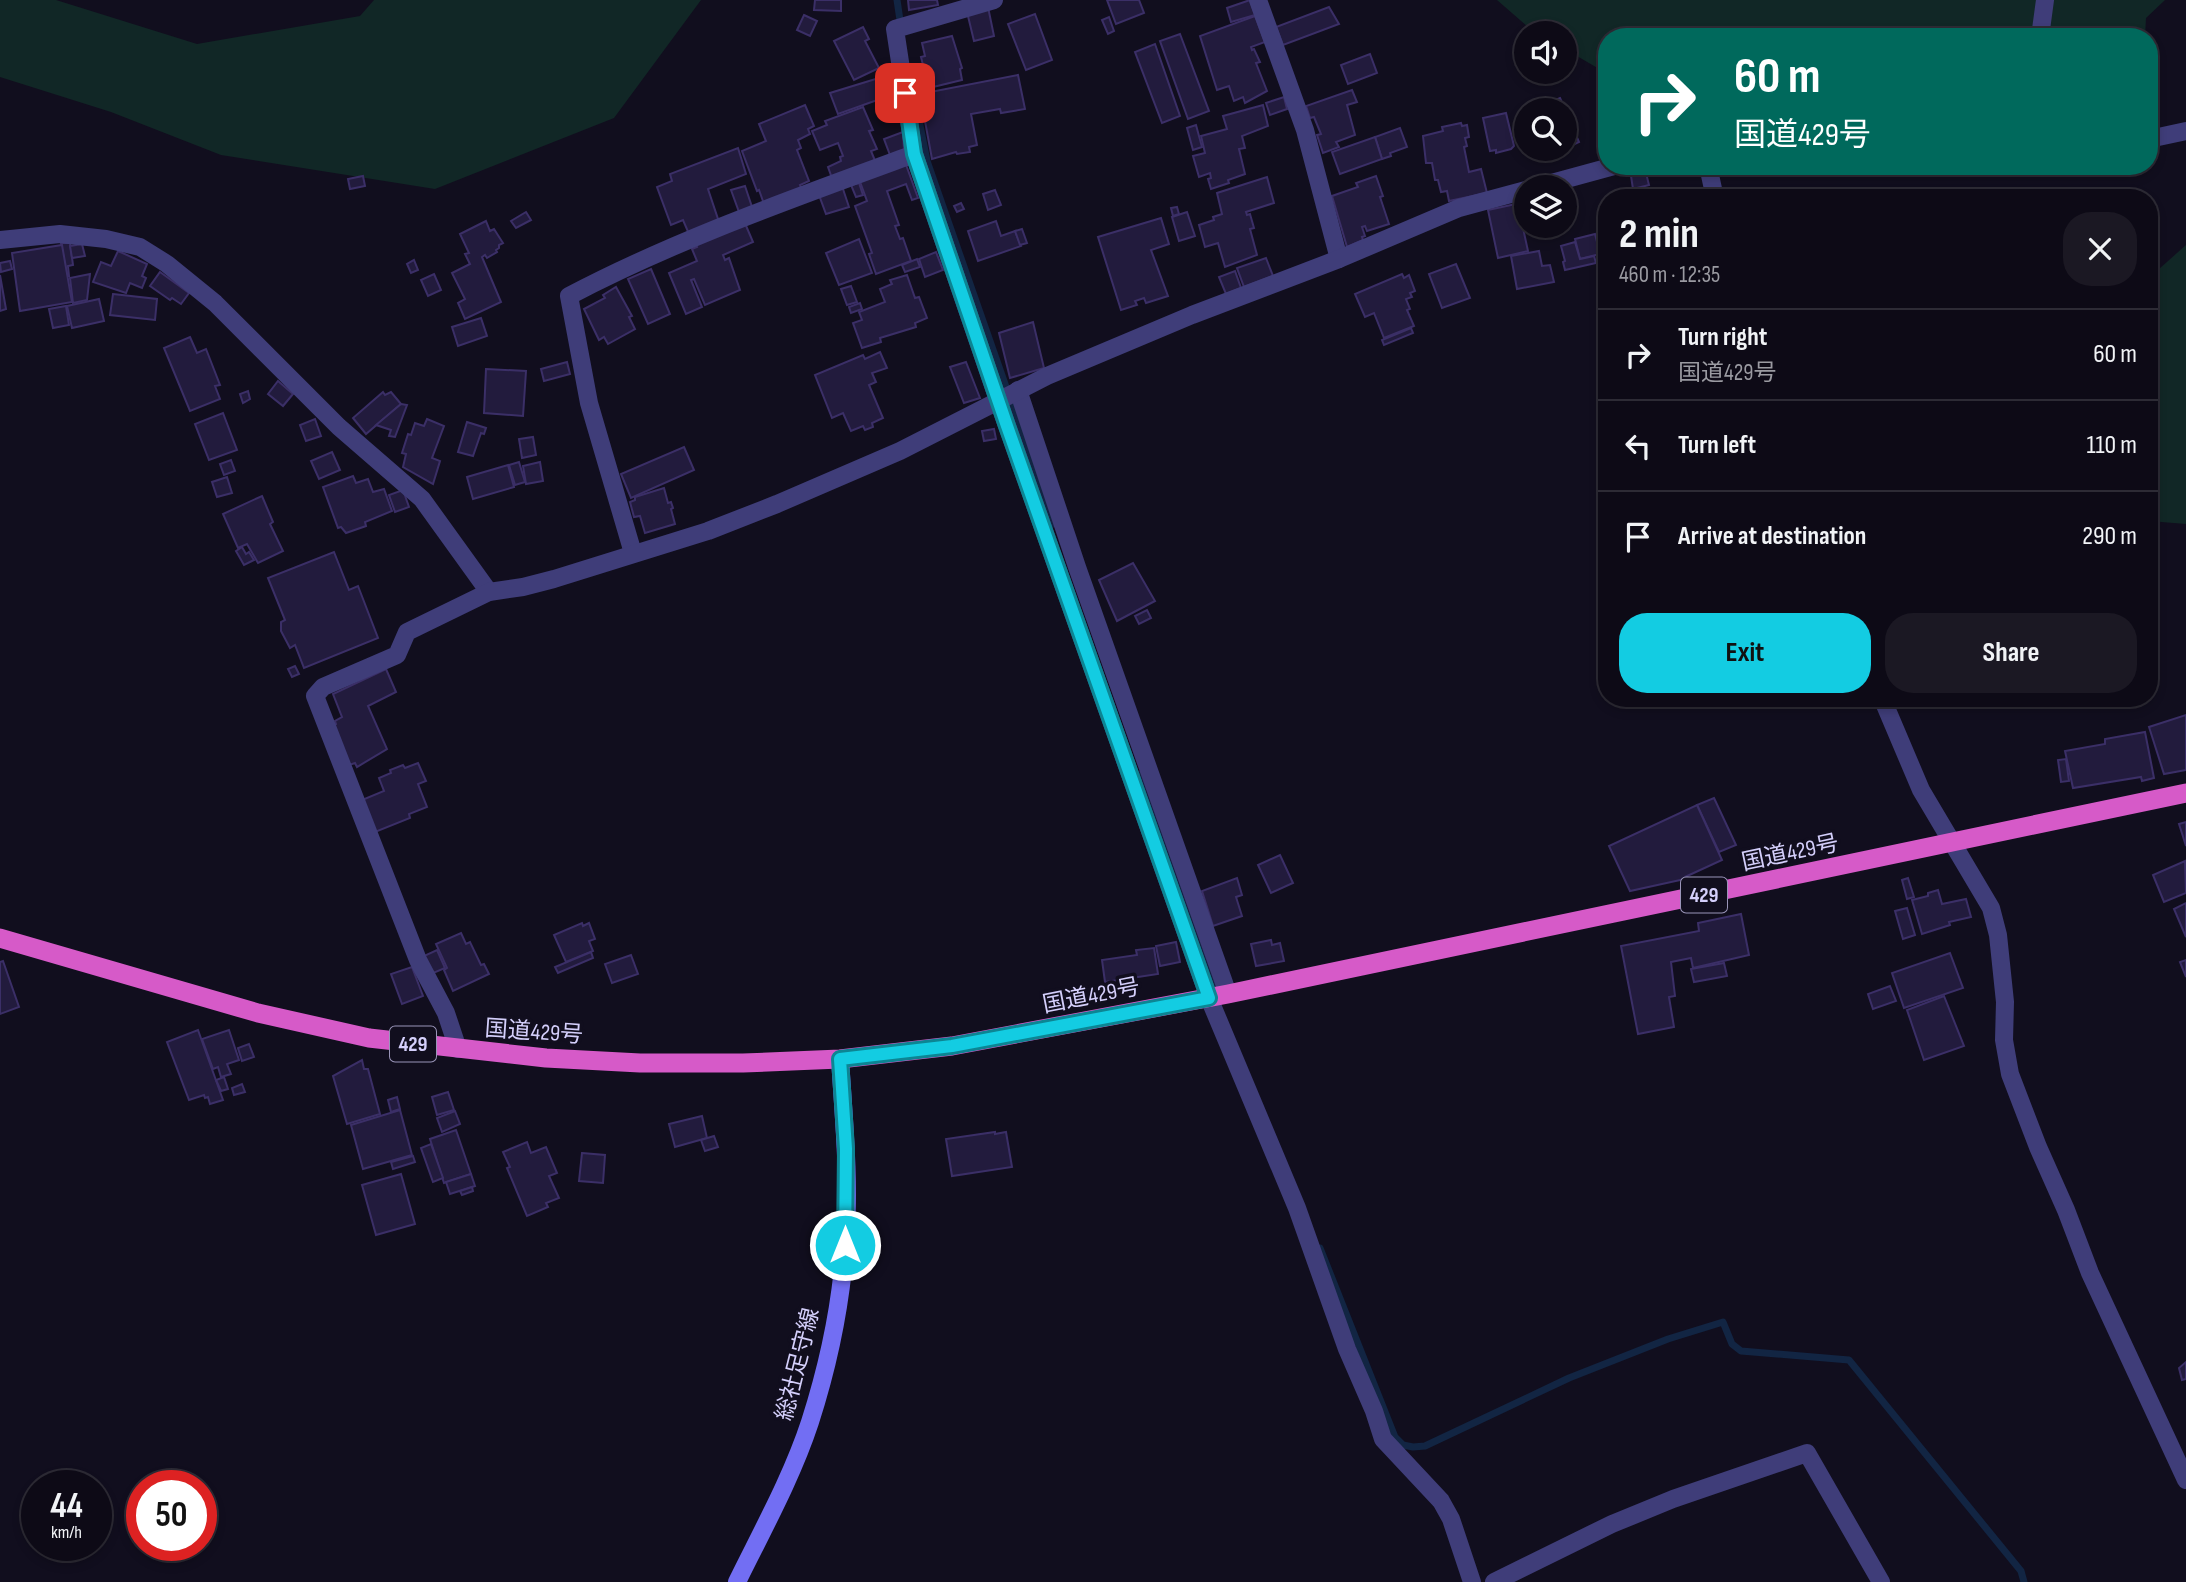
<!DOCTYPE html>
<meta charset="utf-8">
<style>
:root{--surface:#0d0a16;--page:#1b1823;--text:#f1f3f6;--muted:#9a9aa1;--line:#2d2b35;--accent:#13cce2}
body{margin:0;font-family:"Sofia Sans Condensed","Noto Sans JP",sans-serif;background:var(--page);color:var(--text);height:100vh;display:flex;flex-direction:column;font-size:26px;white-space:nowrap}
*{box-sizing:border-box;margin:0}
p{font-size:23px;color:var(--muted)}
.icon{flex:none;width:38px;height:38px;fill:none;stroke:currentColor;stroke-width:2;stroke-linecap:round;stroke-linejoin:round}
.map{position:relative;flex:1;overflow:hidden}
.sheet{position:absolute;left:1598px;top:189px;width:560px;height:518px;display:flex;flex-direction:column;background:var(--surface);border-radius:28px;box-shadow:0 4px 10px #0003,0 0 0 2px var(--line)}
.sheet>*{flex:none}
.guide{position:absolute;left:1598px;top:28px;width:560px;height:147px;border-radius:28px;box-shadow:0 4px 10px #0003,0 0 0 2px var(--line);background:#00695c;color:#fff;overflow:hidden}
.fabs{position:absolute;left:1514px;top:21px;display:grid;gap:14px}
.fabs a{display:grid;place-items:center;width:63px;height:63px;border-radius:50%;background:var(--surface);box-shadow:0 4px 10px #0003,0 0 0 2px var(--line);font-size:35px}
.speed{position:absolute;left:21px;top:1470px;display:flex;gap:14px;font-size:35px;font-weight:700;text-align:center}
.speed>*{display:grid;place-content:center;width:91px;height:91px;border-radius:50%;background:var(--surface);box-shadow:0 4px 10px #0003,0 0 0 2px var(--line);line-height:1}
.speed small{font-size:18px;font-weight:400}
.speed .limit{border:10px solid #d22;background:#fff;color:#111}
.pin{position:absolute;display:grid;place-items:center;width:60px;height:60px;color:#fff;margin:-30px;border-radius:14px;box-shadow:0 4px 10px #0006}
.me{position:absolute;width:77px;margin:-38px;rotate:0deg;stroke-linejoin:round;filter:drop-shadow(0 0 5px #0008)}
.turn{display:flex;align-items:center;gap:24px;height:147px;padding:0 21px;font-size:32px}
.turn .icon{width:91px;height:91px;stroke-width:2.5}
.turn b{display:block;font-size:49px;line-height:60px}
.round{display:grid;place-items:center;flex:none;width:74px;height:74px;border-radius:28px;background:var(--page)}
.head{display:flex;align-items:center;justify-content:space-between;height:119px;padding:0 21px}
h1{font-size:42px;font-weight:700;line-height:52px}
.button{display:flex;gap:14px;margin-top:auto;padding:14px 21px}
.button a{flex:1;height:80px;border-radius:28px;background:var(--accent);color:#111;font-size:28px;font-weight:700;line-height:80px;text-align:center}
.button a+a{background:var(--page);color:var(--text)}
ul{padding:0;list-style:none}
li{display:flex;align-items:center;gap:21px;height:91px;padding:0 21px;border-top:2px solid var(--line)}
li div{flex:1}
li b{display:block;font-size:26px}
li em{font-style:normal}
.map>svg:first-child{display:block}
.green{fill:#112726}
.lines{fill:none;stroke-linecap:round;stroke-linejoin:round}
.stream{stroke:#122543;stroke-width:7}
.building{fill:#221b3d;stroke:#3b2f67;stroke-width:2}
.minor{stroke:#3f3d79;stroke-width:18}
.secondary{stroke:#726ef3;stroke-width:18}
.trunk{stroke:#d65ac8;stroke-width:19}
.route-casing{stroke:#0c8593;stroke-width:18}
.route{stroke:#13cce2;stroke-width:12}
.labels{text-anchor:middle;stroke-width:7;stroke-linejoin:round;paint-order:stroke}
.shield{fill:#110e1e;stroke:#9a95b9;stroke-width:2}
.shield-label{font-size:21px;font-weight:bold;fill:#d4cffb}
.street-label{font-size:23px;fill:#d4cffb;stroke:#110e1e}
</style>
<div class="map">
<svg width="2186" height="1582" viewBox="0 0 2186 1582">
<rect width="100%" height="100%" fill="#110e1e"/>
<g class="green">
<path d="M0,0H56L197,44L360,16L374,0H701L614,118L435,189L221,155L111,112L0,77Z"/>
<path d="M1497,0H2165L2146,18L2145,37H1606V73L1565,49L1564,33H1535Z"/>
<path d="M2186,245V524L2149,521V278Z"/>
</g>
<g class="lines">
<g class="stream">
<path d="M897,0L901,27"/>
<path d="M913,90L927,161L1054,524"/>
<path d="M1141,774L1217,994"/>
<path d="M1320,1248L1395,1437L1403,1445L1413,1447L1425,1446L1569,1378L1668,1339L1723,1322L1732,1344L1741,1351L1849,1360L2021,1571L2024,1582"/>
</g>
</g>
<g class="building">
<path d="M815,0H841V11L814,10Z"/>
<path d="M908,0H937L938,5L909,10Z"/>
<path d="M1107,0H1139L1144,13L1116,24Z"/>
<path d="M1250,0L1255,15L1231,22L1227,8Z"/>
<path d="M988,7L994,36L974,41L967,12Z"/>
<path d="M1329,7L1339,24L1283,45L1276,27Z"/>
<path d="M1035,14L1052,60L1026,70L1008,24Z"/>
<path d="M804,15L817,21L810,36L797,30Z"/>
<path d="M1255,16L1265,42L1251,47L1252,50L1254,49L1260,62L1256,63L1267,91L1245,103L1243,97L1234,101L1229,86L1217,90L1200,36Z"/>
<path d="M1109,17L1114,31L1108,34L1102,20Z"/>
<path d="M863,27L869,39L865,41L879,68L854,80L834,41Z"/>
<path d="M1180,34L1209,111L1188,119L1160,41Z"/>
<path d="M952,36L962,68L960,69L962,80L933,87L928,68L924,69L921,57L925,56L922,43Z"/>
<path d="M1155,44L1180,116L1162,123L1135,52Z"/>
<path d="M1370,54L1377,73L1348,84L1341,65Z"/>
<path d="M895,73L897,93L838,114L830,93Z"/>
<path d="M1018,75L1025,109L1001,113L1000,109L971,114L977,145L969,147L970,152L957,154L956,152L932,159L920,94Z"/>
<path d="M1352,90L1357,102L1347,105L1355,135L1336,142L1339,147L1323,153L1317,135L1321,134L1314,117L1310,118L1306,106Z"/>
<path d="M1284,97L1287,109L1270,115L1266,103Z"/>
<path d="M1560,98L1579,142L1564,149V110L1535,109Z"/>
<path d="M805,105L814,126L808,129L810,134L798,140L801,148L797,150L809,181L800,185L802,190L764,204L759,190L757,191L742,151L766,141L759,124Z"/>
<path d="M1263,105L1268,126L1242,136L1245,148L1239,149L1245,174L1228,180L1229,183L1211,189L1208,179L1211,178L1210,173L1199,177L1193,156L1205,153L1201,136L1227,129L1223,116Z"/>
<path d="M863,107L873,130L869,131L877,149L871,151L876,163L833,181L828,167L841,161L840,157L843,156L838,143L820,150L812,131L827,125L825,121Z"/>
<path d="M1506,113L1514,146L1511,149L1496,153V150L1490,151L1483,118Z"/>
<path d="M1461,123L1462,126L1467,125L1469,137L1465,138L1467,146L1464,147L1469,172L1481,169L1487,193L1449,201L1447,191L1441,192L1438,180H1435L1432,163H1426L1423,136L1443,131L1442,127Z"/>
<path d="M1196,125L1202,147L1193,150L1187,128Z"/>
<path d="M1400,128L1407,147L1390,153L1391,156L1382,159L1375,137Z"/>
<path d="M903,132L904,150L890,155L884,139Z"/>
<path d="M1375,137L1382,159L1340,174L1332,152Z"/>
<path d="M738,148L746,174L708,189L719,222L689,234L683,220L671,225L657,187L672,181L670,174Z"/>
<path d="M905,162L918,198L912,200L906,184L887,191L899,225L895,226L900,239L903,238L911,261L876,274L869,254L872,253L855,206L867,201L859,179Z"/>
<path d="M1646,173L1649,185L1633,189L1631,176Z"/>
<path d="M363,176L365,186L350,189L348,179Z"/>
<path d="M1376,176L1383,196L1380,197L1389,224L1367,231L1365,226L1362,227L1365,236L1362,237L1363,240L1347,247L1332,196L1358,187L1356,183Z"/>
<path d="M1267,177L1274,203L1246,212L1247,215L1250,214L1254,228L1250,229L1257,255L1225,267L1218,243L1205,247L1199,225L1214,220L1213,217L1222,214L1217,193Z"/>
<path d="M859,183L863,195L856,197L851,185Z"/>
<path d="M745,186L752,207L739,212L731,190Z"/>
<path d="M842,186L849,207L826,214L819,195Z"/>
<path d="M995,190L1001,205L988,210L983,194Z"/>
<path d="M1525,202L1526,226H1558L1531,232L1530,227L1523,228L1528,251L1498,258L1488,210Z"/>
<path d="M961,203L964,209L957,212L954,206Z"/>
<path d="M1177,207L1179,214L1173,216L1171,208Z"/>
<path d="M526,212L531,220L516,228L511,221Z"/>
<path d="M1187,212L1195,236L1179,241L1172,217Z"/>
<path d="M1161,218L1169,244L1151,250L1168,296L1146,303L1144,298L1135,301L1137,305L1121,310L1098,237Z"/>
<path d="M486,221L490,231L494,229L503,243L499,245V248L496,250L497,252L487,258L485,255L482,257L501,302L465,319L458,303L465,299L452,273L470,264L465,254L469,253L460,234Z"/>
<path d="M744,221L753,242L723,255L725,260L729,258L740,290L705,305L694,279L691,280L702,307L686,314L669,273L697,261L692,249L697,247L695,242Z"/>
<path d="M996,221L1001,236L1015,231L1021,246L978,261L968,231Z"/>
<path d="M1022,229L1027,243L1020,245L1015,231Z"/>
<path d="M1595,234L1600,254L1580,259L1575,239Z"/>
<path d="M859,239L872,273L839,285L826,253Z"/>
<path d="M1575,242L1580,259L1594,256L1596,263L1565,270L1563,262L1565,261L1561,246Z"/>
<path d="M61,243H70L73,265L68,266L69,276H67Z"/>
<path d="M82,244L85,256L72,258L70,246Z"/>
<path d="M62,245L72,302L20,311L12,253Z"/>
<path d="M118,251L147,264L142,276L146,278L142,288L130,283L126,293L93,282L101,262L111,266Z"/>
<path d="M1539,251L1542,266L1550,265L1554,282L1517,289L1511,256Z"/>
<path d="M936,252L943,270L925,277L919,259Z"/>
<path d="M1266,258L1273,276L1244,287L1237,268Z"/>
<path d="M917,259L920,267L905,272L902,265Z"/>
<path d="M414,260L418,270L411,273L407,264Z"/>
<path d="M10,261L12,269L1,272L0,263Z"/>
<path d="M1456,264L1470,298L1442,308L1429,274Z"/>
<path d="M651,269L670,314L648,324L628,279Z"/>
<path d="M1235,271L1241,288L1226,294L1219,277Z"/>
<path d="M160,272L189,293L181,304L172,298L170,300L150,286Z"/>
<path d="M90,274L87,300L73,303L70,278Z"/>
<path d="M434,274L441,290L428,296L421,280Z"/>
<path d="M1402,274L1404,278L1409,275L1415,291L1410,293L1412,297L1406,299L1410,309L1407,310L1414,326L1384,338L1374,313L1365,317L1355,294Z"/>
<path d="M0,275L6,309L0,311Z"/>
<path d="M907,275L915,298L919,297L927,318L915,323L916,327L880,338L881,342L862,348L853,323L862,320L859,312L885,302L880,289L892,284L890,280Z"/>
<path d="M851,286L857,302L847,305L841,289Z"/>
<path d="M616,287L632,316L629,317L635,329L608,344L604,337L599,340L584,309L605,298L603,295Z"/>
<path d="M113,294L157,299L155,320L110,315Z"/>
<path d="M99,299L104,321L72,328L67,306Z"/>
<path d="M860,303L862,309L851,313L849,307Z"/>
<path d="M66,306L69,325L53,328L49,309Z"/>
<path d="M481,318L487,336L458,346L452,327Z"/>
<path d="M1033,322L1044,368L1010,378L999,333Z"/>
<path d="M1411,328L1413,333L1384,345L1382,340Z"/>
<path d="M190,337L197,353L206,349L220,385L215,386L220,399L190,411L164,348Z"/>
<path d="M880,352L887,368L872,373L876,382L869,385L883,418L872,423L873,427L865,430L863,426L851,431L843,413L832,418L815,375L863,355L865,359Z"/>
<path d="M567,362L570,374L544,381L541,369Z"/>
<path d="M966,362L980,398L964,403L950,367Z"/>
<path d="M486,369L526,371L523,416L484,413Z"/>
<path d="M278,381L293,394L283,406L268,394Z"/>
<path d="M248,391L250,399L243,403L240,394Z"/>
<path d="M383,392L385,395L391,392L401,404L366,434L353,418Z"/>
<path d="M401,404L407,405L395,437L389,436L391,430L376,425Z"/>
<path d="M223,413L237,450L209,460L195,424Z"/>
<path d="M315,419L321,436L306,441L300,425Z"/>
<path d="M427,419L444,426L432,458L440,461L433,484L403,467L406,454L402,453L408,434L411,435L415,423L424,426Z"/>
<path d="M467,422L486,428L484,434L481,433L473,456L458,452Z"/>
<path d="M994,429L996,439L984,441L982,431Z"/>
<path d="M533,437L536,455L522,458L519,439Z"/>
<path d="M684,447L694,470L631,498L621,474Z"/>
<path d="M332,452L340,470L319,479L311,461Z"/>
<path d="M231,460L235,471L224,475L220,464Z"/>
<path d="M519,462L525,482L515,485L509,465Z"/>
<path d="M540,462L543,481L526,484L523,466Z"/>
<path d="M508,465L514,487L473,499L467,477Z"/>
<path d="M353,476L356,483L368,479L373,492L384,489L392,511L365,522L366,526L346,533L341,527L338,528L323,487Z"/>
<path d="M227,477L232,493L217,497L212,482Z"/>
<path d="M664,488L668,503L671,502L673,508L671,509L675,524L645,533L640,516L634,517L630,502L635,500V497Z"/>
<path d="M403,490L409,507L395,512L389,495Z"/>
<path d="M262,496L273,522L270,524L283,551L258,563L247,544L238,548L223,514Z"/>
<path d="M242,547L246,554L249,552L254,560L244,565L236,551Z"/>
<path d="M334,552L349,590L358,586L378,638L304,668L295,645L290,648L281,631V622L285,620L268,578Z"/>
<path d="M1133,563L1155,601L1117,621L1099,580Z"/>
<path d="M1147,610L1151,618L1139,624L1135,616Z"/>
<path d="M295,666L299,674L292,677L288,669Z"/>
<path d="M386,669L396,692L368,706L387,749L357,767L355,763L349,765L333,726L336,724L335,721L342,717L333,694Z"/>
<path d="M2186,715V770L2164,774L2149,727Z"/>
<path d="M2145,732L2154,778L2142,781L2141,777L2073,788L2065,751L2105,744V739Z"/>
<path d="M2066,759L2069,781L2061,782L2058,760Z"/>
<path d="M418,763L426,781L418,784L427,807L409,814L410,818L375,832L362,800L384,791L379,778L391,773L390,770L403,765L405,768Z"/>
<path d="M1714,798L1736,845L1719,852L1697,805Z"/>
<path d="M1697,805L1722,860L1685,877V879L1630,891L1609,846Z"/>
<path d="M2186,822V846L2179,824Z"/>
<path d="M1280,855L1293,883L1271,893L1258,865Z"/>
<path d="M2185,861L2186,893L2164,902L2153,875Z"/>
<path d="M1237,878L1242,895L1236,897L1242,916L1213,926L1202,891Z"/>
<path d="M1908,878L1914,897L1907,899L1902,880Z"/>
<path d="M1938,890L1942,904L1966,899L1971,917L1949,922L1950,925L1922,934L1912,900L1928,896V893Z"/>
<path d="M2186,903V937L2174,909Z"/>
<path d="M1907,908L1915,935L1903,939L1895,911Z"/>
<path d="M1741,914L1749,955L1693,968L1691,958L1671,962L1675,996L1669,997L1674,1027L1638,1034L1621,946L1699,931L1698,923Z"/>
<path d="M582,923L583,926L589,923L595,939L589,941L593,951L566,962L554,935Z"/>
<path d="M461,933L466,944L470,942L481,965L484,964L489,974L453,991L444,970L447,968L436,944Z"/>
<path d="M1271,940L1272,945L1280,943L1284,961L1256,966L1251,944Z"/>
<path d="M1176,942L1180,962L1160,966L1156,946Z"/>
<path d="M1154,948L1158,974L1105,982L1102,960L1137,955L1136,950Z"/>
<path d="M437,950L445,968L431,974L424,956Z"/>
<path d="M591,952L593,958L558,973L555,967Z"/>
<path d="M1950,953L1963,988L1904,1008L1892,973Z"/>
<path d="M631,955L638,974L612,983L605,964Z"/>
<path d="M2186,960V977L2180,962Z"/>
<path d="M3,961L19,1007L0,1014V962Z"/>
<path d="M1724,963L1727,976L1694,982L1691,969Z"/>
<path d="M412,967L423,996L402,1004L391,974Z"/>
<path d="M1890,986L1896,1001L1873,1009L1868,994Z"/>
<path d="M1944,996L1964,1046L1924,1060L1907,1010Z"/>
<path d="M198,1030L223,1100L210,1104L208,1097L205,1098L204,1095L189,1100L167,1042Z"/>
<path d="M229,1030L239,1060L227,1064L231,1074L221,1077L218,1067L213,1069L202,1039Z"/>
<path d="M249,1044L254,1057L242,1061L238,1048Z"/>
<path d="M362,1060L364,1069H368L380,1114L347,1124L333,1076Z"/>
<path d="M224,1077L228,1089L221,1091L216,1080Z"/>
<path d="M242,1084L245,1092L234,1095L232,1088Z"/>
<path d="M448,1092L454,1110L437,1115L432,1097Z"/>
<path d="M397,1097L400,1109L391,1112L388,1100Z"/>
<path d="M400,1110L412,1155L363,1169L351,1125Z"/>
<path d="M455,1111L460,1124L442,1132L437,1118Z"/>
<path d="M702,1116L707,1138L675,1147L669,1124Z"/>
<path d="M456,1130L471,1174L444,1183L430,1139Z"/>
<path d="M995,1132V1134L1006,1132L1012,1167L952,1176L946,1139Z"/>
<path d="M714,1136L718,1147L705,1151L701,1140Z"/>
<path d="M527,1142L531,1153L546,1147L557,1173L549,1176L559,1198L546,1203L548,1207L527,1216L507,1168L510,1167L503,1152Z"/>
<path d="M431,1144L443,1178L433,1182L421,1148Z"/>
<path d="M582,1153L605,1155L603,1183L579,1181Z"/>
<path d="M413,1156L415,1162L393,1169L391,1162Z"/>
<path d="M401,1174L415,1224L376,1235L362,1185Z"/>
<path d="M471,1174L475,1186L450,1194L446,1182Z"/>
<path d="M472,1187L473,1191L462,1195L460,1191Z"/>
<path d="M2186,1362V1379L2182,1380L2179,1368Z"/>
</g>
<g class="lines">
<g class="minor">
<path d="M994,0L895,29L914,154L998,400L1209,998L1297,1208L1347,1349L1374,1411L1383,1439L1441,1501L1451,1519L1472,1582"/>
<path d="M1258,0L1305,130L1339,259"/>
<path d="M2040,37L2045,0"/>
<path d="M2149,139L2186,131"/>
<path d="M1708,166L1715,198"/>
<path d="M1537,187L1614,166"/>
<path d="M0,240L60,234L106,239L140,247L167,264L215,303L339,427L422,499L489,592"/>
<path d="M1018,390L1077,567L1228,994"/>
<path d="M633,553L589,403L569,296C679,238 798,197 914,154"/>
<path d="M1882,698L1921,790L1991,908L1998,935L2005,1002L2004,1040L2010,1074L2038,1147L2066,1210L2090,1273L2186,1480"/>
<path d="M458,1049L446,1013L418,960L315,696L323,687L397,655L407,632L489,592L523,587L554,579L708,531L777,504L900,451L1047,376L1192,315L1339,259L1459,208L1526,190"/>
<path d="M1494,1582L1612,1524L1673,1499L1807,1453L1881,1582"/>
</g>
<path class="secondary" d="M737,1582C762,1531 792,1477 810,1422C828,1366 841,1305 845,1245C850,1184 844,1121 840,1059"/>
<path class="trunk" d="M0,938L258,1013L369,1038L546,1058L640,1063H743L840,1059L952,1046L1228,994L2186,793"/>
</g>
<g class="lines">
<defs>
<path id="route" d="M845,1245L846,1149L840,1059L952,1046L1209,998L1007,426L914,154L905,93"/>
</defs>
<use href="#route" class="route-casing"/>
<use href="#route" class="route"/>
</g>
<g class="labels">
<g class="shield">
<rect x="1681" y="877.5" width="46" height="35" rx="5"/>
<rect x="390" y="1026.5" width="46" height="35" rx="5"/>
</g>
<g class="shield-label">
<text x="1704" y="902">429</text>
<text x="413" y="1051">429</text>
</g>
<g class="street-label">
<text transform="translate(1790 852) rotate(-12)" y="8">国道429号</text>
<text transform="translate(1091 995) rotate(-11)" y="8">国道429号</text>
<text transform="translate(534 1031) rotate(4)" y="8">国道429号</text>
<text transform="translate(797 1364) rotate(-76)" y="8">総社足守線</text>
</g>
</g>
</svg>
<div class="fabs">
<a><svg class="icon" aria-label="sound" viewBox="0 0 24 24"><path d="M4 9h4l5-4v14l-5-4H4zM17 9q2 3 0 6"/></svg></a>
<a><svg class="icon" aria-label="search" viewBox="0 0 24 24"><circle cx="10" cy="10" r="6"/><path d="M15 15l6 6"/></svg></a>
<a><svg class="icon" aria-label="layers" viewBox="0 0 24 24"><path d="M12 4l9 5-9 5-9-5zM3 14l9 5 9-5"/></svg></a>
</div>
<div class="speed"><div>44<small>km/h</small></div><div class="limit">50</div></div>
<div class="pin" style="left:905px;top:93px;background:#d93025"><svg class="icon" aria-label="arrive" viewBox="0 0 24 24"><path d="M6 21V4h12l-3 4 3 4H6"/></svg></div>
<svg class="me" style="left:845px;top:1245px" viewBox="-20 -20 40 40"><circle r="17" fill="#13cce2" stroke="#fff" stroke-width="3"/><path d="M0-11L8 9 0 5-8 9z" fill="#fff"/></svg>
<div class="guide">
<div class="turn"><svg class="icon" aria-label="right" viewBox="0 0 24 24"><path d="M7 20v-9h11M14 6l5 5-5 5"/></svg><div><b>60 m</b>国道429号</div></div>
</div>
<section class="sheet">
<div class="head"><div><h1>2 min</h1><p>460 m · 12:35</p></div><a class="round"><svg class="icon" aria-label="close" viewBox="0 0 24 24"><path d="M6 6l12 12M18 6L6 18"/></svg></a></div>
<ul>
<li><svg class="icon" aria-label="right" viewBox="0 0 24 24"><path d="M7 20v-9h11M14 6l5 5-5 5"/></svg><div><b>Turn right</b><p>国道429号</p></div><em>60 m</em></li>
<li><svg class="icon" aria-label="left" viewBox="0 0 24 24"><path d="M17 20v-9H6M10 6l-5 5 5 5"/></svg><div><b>Turn left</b></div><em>110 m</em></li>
<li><svg class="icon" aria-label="arrive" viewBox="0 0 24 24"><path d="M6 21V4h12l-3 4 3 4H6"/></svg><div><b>Arrive at destination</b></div><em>290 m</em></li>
</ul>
<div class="button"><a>Exit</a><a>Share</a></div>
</section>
</div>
